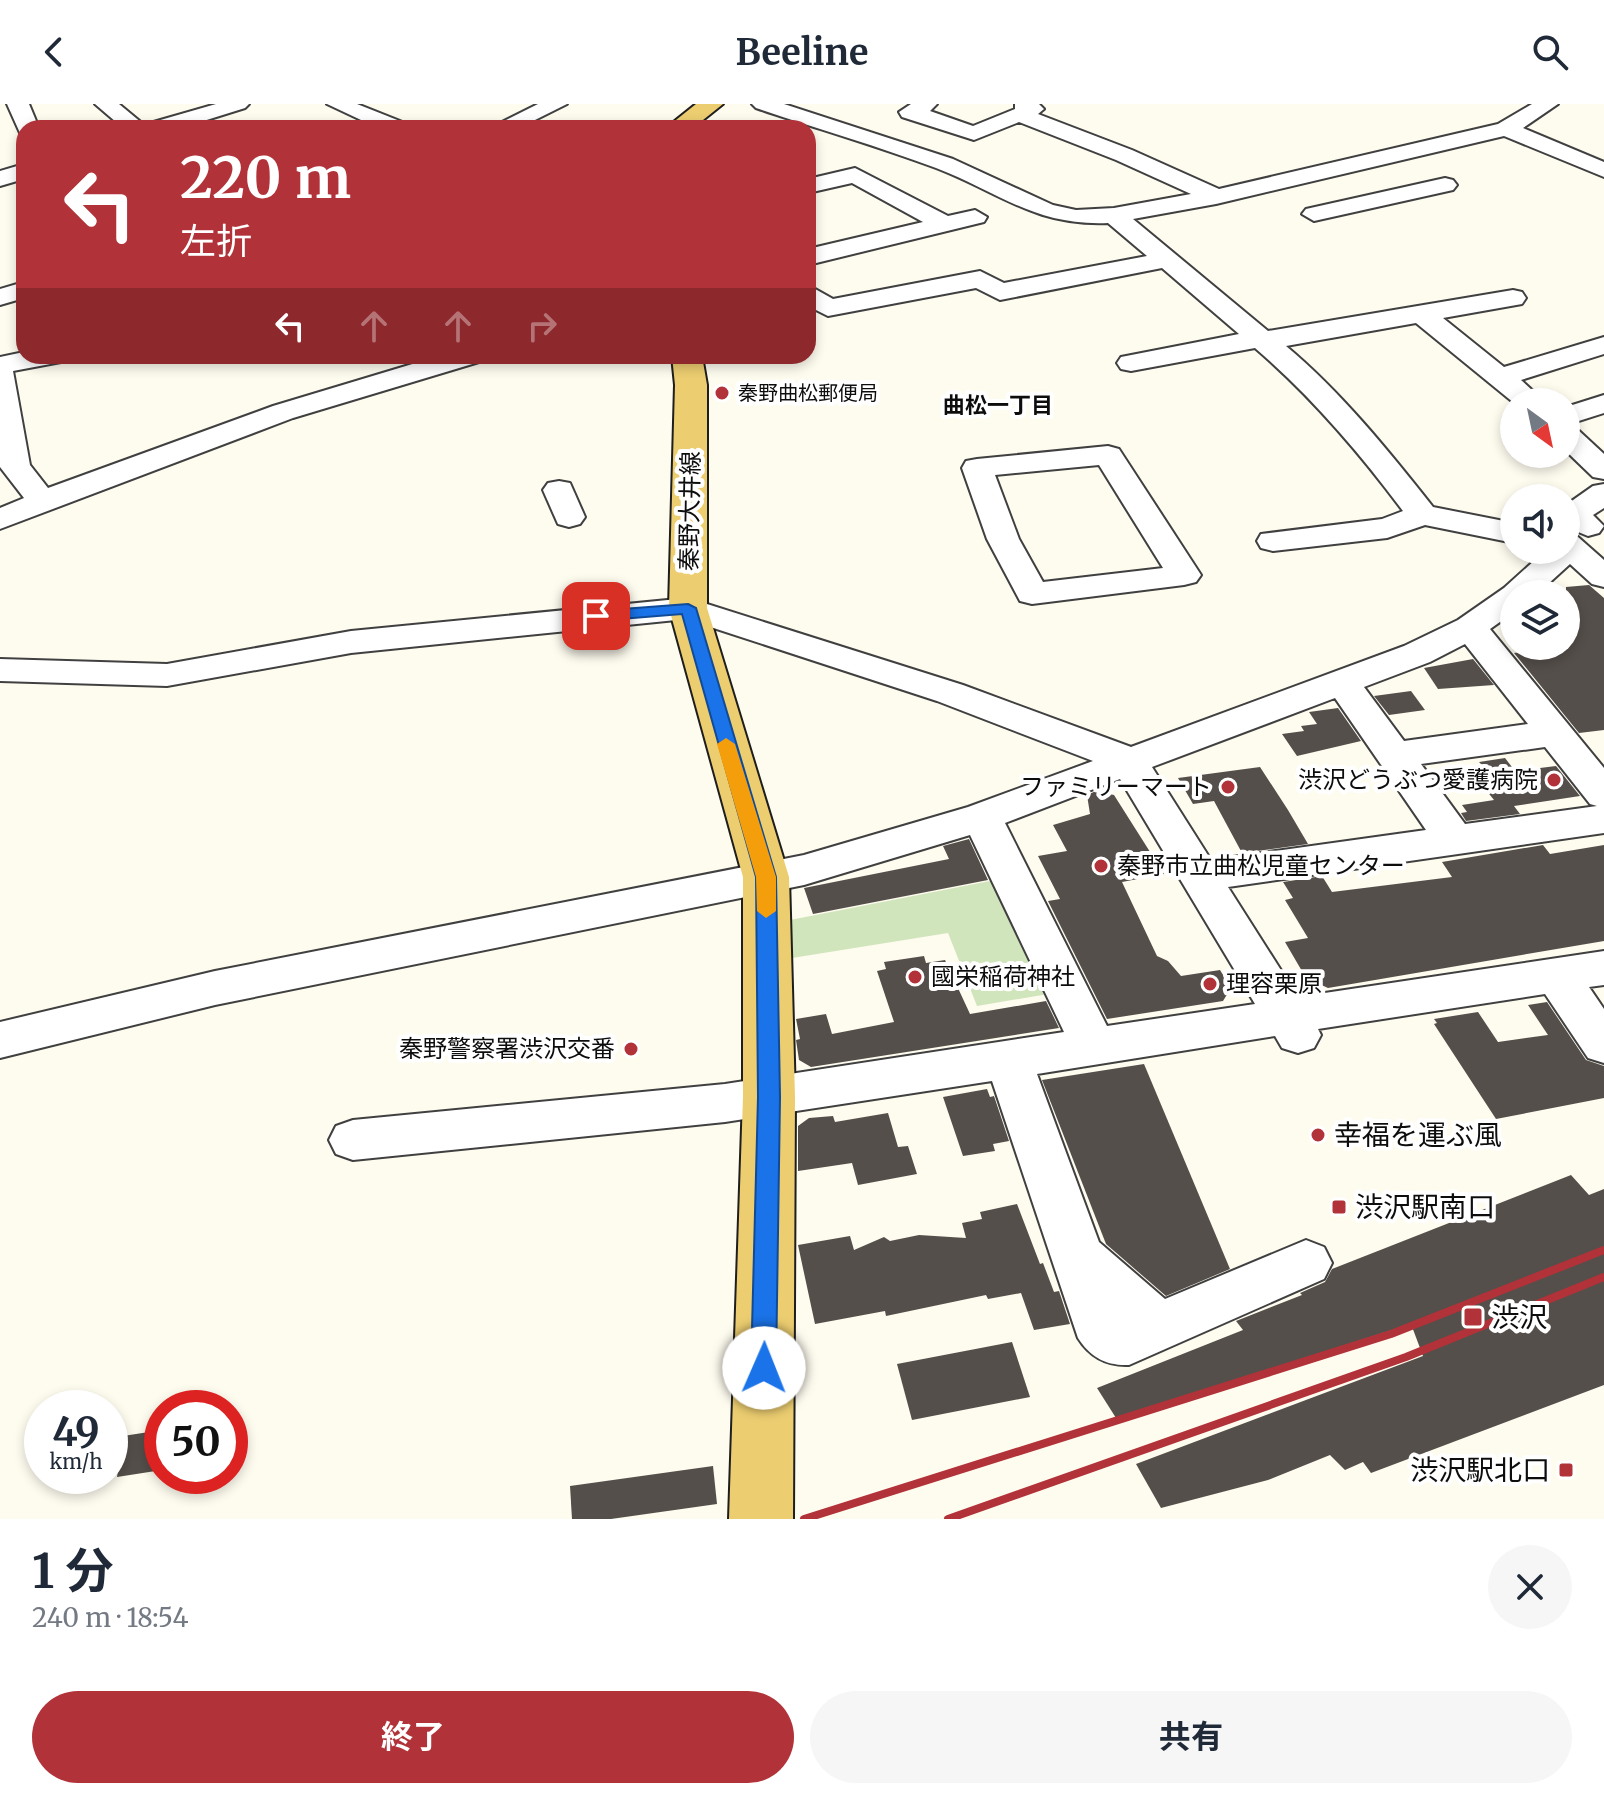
<!DOCTYPE html>
<html lang="ja">
<meta charset="utf-8">
<style>
:root{--surface:#fff;--page:#f6f6f7;--text:#1f2937;--muted:#747a83;--accent:#b13238}
body{margin:0;font-family:Merriweather,"Noto Sans JP",serif;background:var(--page);color:var(--text);height:100vh;display:flex;flex-direction:column;font-size:30px;white-space:nowrap}
*{box-sizing:border-box;margin:0}
p{font-size:26px;color:var(--muted)}
.icon{flex:none;width:44px;height:44px;fill:none;stroke:currentColor;stroke-width:2;stroke-linecap:round;stroke-linejoin:round}
.map{position:relative;height:1415px;overflow:hidden}
.panel{display:flex;flex-direction:column;background:var(--surface);flex:1}
.panel>*{flex:none}
.guide{position:absolute;left:16px;top:16px;width:800px;height:244px;border-radius:24px;box-shadow:0 4px 12px #0003;background:#b13238;color:#fff;overflow:hidden}
.needle{width:52px;rotate:147deg}
.controls{position:absolute;left:1500px;top:284px;display:grid;gap:16px}
.controls a{display:grid;place-items:center;width:80px;height:80px;border-radius:50%;background:var(--surface);box-shadow:0 4px 12px #0003;font-size:40px}
.speed{position:absolute;left:24px;top:1286px;display:flex;gap:16px;font-size:40px;font-weight:700;text-align:center}
.speed>*{display:grid;place-content:center;width:104px;height:104px;border-radius:50%;background:var(--surface);box-shadow:0 4px 12px #0003;line-height:1}
.speed small{font-size:20px;font-weight:400}
.speed .limit{border:12px solid #d22;background:#fff;color:#111}
.pin{position:absolute;display:grid;place-items:center;width:68px;height:68px;color:#fff;margin:-34px;border-radius:16px;box-shadow:0 4px 12px #0006}
.me{position:absolute;width:88px;margin:-44px;rotate:1deg;stroke-linejoin:round;filter:drop-shadow(0 0 6px #0008)}
.turn{display:flex;align-items:center;gap:28px;height:168px;padding:0 32px;font-size:36px}
.turn .icon{width:104px;height:104px;stroke-width:2.5}
.turn b{display:block;font-size:56px;line-height:68px}
.lanes{display:flex;align-items:center;height:76px;padding:0 32px;background:#0003;justify-content:center;gap:40px;direction:ltr}
.lanes .off{opacity:.35}
.round{display:grid;place-items:center;flex:none;width:84px;height:84px;border-radius:42px;background:var(--page)}
.summary{display:flex;align-items:center;justify-content:space-between;height:136px;padding:0 32px}
h1{font-size:48px;font-weight:700;line-height:60px}
.action{display:flex;gap:16px;margin-top:auto;padding:16px 32px}
.action a{flex:1;height:92px;border-radius:48px;background:var(--accent);color:#fff;font-size:32px;font-weight:700;line-height:92px;text-align:center}
.action a+a{background:var(--page);color:var(--text)}
header{display:flex;justify-content:space-between;align-items:center;height:104px;padding:0 32px;background:var(--surface);font-size:36px;font-weight:700}
.map>svg:first-child{display:block}
.green{fill:#d1e5bc}
.building{fill:#554f4b}
.lines{fill:none;stroke-linecap:round;stroke-linejoin:round}
.minor-casing{stroke:#404040;stroke-width:4}
.major-casing{stroke:#1e1e1e;stroke-width:4}
.minor{fill:#fff;fill-rule:evenodd}
.major{fill:#eccd70;fill-rule:evenodd}
.rail{stroke:#b13238;stroke-width:8}
.route{fill:#1a73e8;stroke:#114b97;stroke-width:2}
.slow{fill:#f59e0b}
.poi-dot{fill:#b13238;stroke:#fff;stroke-width:3}
.labels{text-anchor:middle;stroke-width:8;stroke-linejoin:round;paint-order:stroke}
.far-poi-label{font-size:20px;fill:#0d0d0d;stroke:#fff;text-anchor:start}
.far-neighbourhood-label{font-size:22px;font-weight:bold;fill:#0d0d0d;stroke:#fff}
.street-label{font-size:24px;fill:#0d0d0d;stroke:#fff}
.poi-label{font-size:24px;fill:#0d0d0d;stroke:#fff;text-anchor:end}
.near-poi-label{font-size:28px;fill:#0d0d0d;stroke:#fff;text-anchor:start}
</style>
<header><svg class="icon" aria-label="back" viewBox="0 0 24 24"><path d="M15 5l-7 7 7 7"/></svg>Beeline<svg class="icon" aria-label="search" viewBox="0 0 24 24"><circle cx="10" cy="10" r="6"/><path d="M15 15l6 6"/></svg></header>
<div class="map">
<svg width="1604" height="1415" viewBox="0 0 1604 1415">
<rect width="100%" height="100%" fill="#fefbef"/>
<path class="green" d="M1000,775L1054,889L977,902L948,829L792,854L790,816Z"/>
<g class="building">
<path d="M1589,481L1604,494V626L1579,629L1514,549L1529,547L1525,542H1566V483Z"/>
<path d="M1473,555L1494,581L1438,585L1424,564Z"/>
<path d="M1411,587L1425,606L1389,611L1374,592Z"/>
<path d="M1338,604L1361,637L1297,652L1282,630L1304,627L1301,622L1317,620L1309,608Z"/>
<path d="M1505,654L1515,667L1556,662L1580,692L1514,702L1520,710L1466,717L1461,709L1467,708L1462,701L1494,696L1470,666L1484,663L1479,658Z"/>
<path d="M1260,663L1288,706L1308,740L1242,749L1214,697L1193,700L1178,674Z"/>
<path d="M1096,687L1114,691L1164,770L1122,778L1157,852L1168,857L1181,872L1220,866L1231,884L1223,897L1107,915L1048,797L1060,795L1038,752L1067,747L1053,721L1090,710L1087,691Z"/>
<path d="M969,735L988,776L813,810L804,784L949,755L943,742Z"/>
<path d="M1543,741L1550,750L1604,741V837L1328,884L1306,874L1285,838L1308,834L1285,796L1293,794L1283,778L1322,772L1332,788L1452,773L1442,758Z"/>
<path d="M924,852L926,859L945,856L970,910L1046,897L1059,924L811,963L799,956L796,936L800,935L796,915L826,910L832,930L894,918L877,867L886,865L884,858Z"/>
<path d="M1547,898L1586,956L1604,962V994L1496,1015L1434,920L1437,919L1434,915L1478,908L1498,938L1548,931L1528,901Z"/>
<path d="M1144,960L1230,1165L1166,1192L1106,1140L1042,976Z"/>
<path d="M987,985L990,993L994,992L1009,1037L993,1040L995,1047L963,1052L943,993Z"/>
<path d="M888,1009L898,1043L908,1042L917,1070L858,1081L852,1059L798,1067V1022L809,1014L833,1012L835,1018Z"/>
<path d="M1571,1071L1589,1091L1604,1085V1281L1371,1369L1363,1358L1345,1366L1330,1351L1268,1376L1161,1404L1136,1360L1423,1252L1411,1220L1116,1314L1097,1284L1243,1226L1236,1217L1302,1191L1300,1189L1325,1178L1332,1165Z"/>
<path d="M1017,1100L1040,1160L1043,1159L1054,1188L1059,1187L1070,1220L1034,1226L1021,1189L988,1195L986,1191L886,1212L885,1207L815,1220L798,1141L850,1132L854,1146L884,1133L890,1137L919,1131L966,1134L962,1119L982,1115L980,1108Z"/>
<path d="M1012,1238L1030,1293L912,1316L897,1260Z"/>
<path d="M162,1326V1366L117,1373L123,1332Z"/>
<path d="M713,1362L717,1400L611,1415H572L570,1382Z"/>
</g>
<g class="lines">
<defs>
<g id="minor">
<path d="M7,0H29L39,24H24V30L20,29Z"/>
<path d="M95,0H119L148,24L150,19L216,0H249L245,4L181,24H123Z"/>
<path d="M327,0H357L405,19L408,24H378Z"/>
<path d="M538,0H567L519,24H490Z"/>
<path d="M752,0H784L953,55L1053,101L1076,106L1114,104L1191,90L1116,56L1019,18L974,36L902,13L899,8L911,0H937L930,7L973,22L1015,5V0H1039L1044,5L1038,10L1132,46L1219,85L1498,20L1532,0H1558L1523,24L1604,58V73L1504,32L1216,100L1133,115L1268,227L1513,186L1522,188L1526,194L1522,200L1443,214L1504,263L1604,233V250L1521,276L1545,298L1514,299L1416,219L1286,242C1341,288 1388,346 1433,403L1514,419V439L1425,421L1387,434L1273,447L1261,444L1257,437L1261,430L1382,415L1403,407C1359,348 1311,292 1255,244L1131,267L1121,265L1117,259L1121,253L1239,230L1162,164L1000,196L976,184L828,212L808,202V181L833,195L980,167L1004,179L1147,152L1108,119C1034,122 1001,89 936,64C877,42 815,24 756,4Z"/>
<path d="M24,60V75L0,82V67Z"/>
<path d="M855,64L948,112L975,106L987,113L984,118L808,161V145L923,118L852,79L808,89V75Z"/>
<path d="M1445,74L1453,76L1457,81L1453,86L1314,117L1302,110L1306,105Z"/>
<path d="M24,178V194L0,201V185Z"/>
<path d="M24,248V252H65L61,258L13,267L30,361L48,384L273,302L439,252H483L479,258L293,314L0,425V404L24,394L0,363V253Z"/>
<path d="M1604,291V309L1566,321V303Z"/>
<path d="M1566,322L1577,325L1604,350V375L1593,373L1566,347Z"/>
<path d="M1108,342L1119,345L1201,471L1196,478L1184,481L1032,500L1020,497L987,435L962,364L966,357L977,355ZM1099,361L1163,464L1043,478L1019,435L995,371Z"/>
<path d="M559,377L570,379L585,413L580,420L569,423L558,420L543,386L548,379Z"/>
<path d="M1604,380V404L1593,411L1604,422L1599,429L1588,432L1566,423V401L1593,382Z"/>
<path d="M1566,430L1578,433L1604,456V483L1592,480L1570,460L1537,490H1514V508L1490,525L1604,664V729L1228,783L1298,893L1604,847V881L1589,883L1604,905V959L1588,954L1545,890L1318,925L1321,931L1314,944L1298,949L1282,944L1275,932L1037,970L1099,1138L1165,1195L1306,1136L1324,1143L1332,1159L1324,1175L1129,1261C1106,1262 1090,1253 1078,1234L992,977L725,1018L353,1056L336,1050L329,1036L336,1022L353,1016L725,980L1064,928L970,731L804,781L215,901L0,954V918L215,867L804,751L968,703L1093,657L937,597L686,515L351,549L167,582L0,577V555L167,560L351,527L688,494L963,581L1131,643L1404,542L1458,516L1504,484L1546,446H1566ZM1465,540L1528,620L1404,637L1364,583L1430,558ZM1335,594L1426,726L1211,756L1152,663ZM1545,643L1590,700L1597,702L1465,720L1421,660ZM1120,675L1255,900L1107,922L1005,719Z"/>
</g>
<g id="major">
<path d="M696,0H723L693,24H666Z"/>
<path d="M672,252H702L707,281V504L789,773L795,993L793,1415H729L743,993V773L669,504L675,281Z"/>
</g>
</defs>
<use href="#minor" class="minor-casing"/>
<use href="#major" class="major-casing"/>
<use href="#minor" class="minor"/>
<use href="#major" class="major"/>
<g class="rail">
<path d="M804,1415L1391,1230L1604,1146"/>
<path d="M948,1415L1406,1253L1604,1173"/>
</g>
</g>
<path class="route" d="M688,500L696,504L776,773L780,993L776,1264L773,1272L764,1276L755,1272L751,1264L758,993L756,773L682,510L596,517L588,512L596,507Z"/>
<path class="slow" d="M726,634L735,640L776,773V807L766,814L757,807L756,773L717,640Z"/>
<g class="poi-dot">
<circle cx="722" cy="289" r="8"/>
<circle cx="1554" cy="676" r="8"/>
<circle cx="1228" cy="683" r="8"/>
<circle cx="1101" cy="762" r="8"/>
<circle cx="915" cy="873" r="8"/>
<circle cx="1210" cy="880" r="8"/>
<circle cx="631" cy="945" r="8"/>
<circle cx="1318" cy="1031" r="8"/>
<rect x="1331" y="1095" width="16" height="16" rx="4"/>
<rect x="1463" y="1203" width="20" height="20" rx="4"/>
<rect x="1558" y="1358" width="16" height="16" rx="4"/>
</g>
<g class="labels">
<g class="far-poi-label">
<text x="738" y="296">秦野曲松郵便局</text>
</g>
<g class="far-neighbourhood-label">
<text x="998" y="309">曲松一丁目</text>
</g>
<g class="street-label">
<text transform="translate(690 407) rotate(-89)" y="8">秦野大井線</text>
</g>
<g class="poi-label">
<text x="1538" y="684">渋沢どうぶつ愛護病院</text>
<text x="1212" y="691">ファミリーマート</text>
<text x="1117" y="770" text-anchor="start">秦野市立曲松児童センター</text>
<text x="931" y="881" text-anchor="start">國栄稲荷神社</text>
<text x="1226" y="888" text-anchor="start">理容栗原</text>
<text x="615" y="953">秦野警察署渋沢交番</text>
</g>
<g class="near-poi-label">
<text x="1334" y="1041">幸福を運ぶ風</text>
<text x="1355" y="1113">渋沢駅南口</text>
<text x="1491" y="1223">渋沢</text>
<text x="1550" y="1376" text-anchor="end">渋沢駅北口</text>
</g>
</g>
</svg>
<div class="controls">
<a><svg class="needle" viewBox="-14 -14 28 28"><path d="M0-13l5 13h-10z" fill="#e53935"/><path d="M0 13l5-13h-10z" fill="#747a83"/></svg></a>
<a><svg class="icon" aria-label="sound" viewBox="0 0 24 24"><path d="M4 9h4l5-4v14l-5-4H4zM17 9q2 3 0 6"/></svg></a>
<a><svg class="icon" aria-label="layers" viewBox="0 0 24 24"><path d="M12 4l9 5-9 5-9-5zM3 14l9 5 9-5"/></svg></a>
</div>
<div class="speed"><div>49<small>km/h</small></div><div class="limit">50</div></div>
<div class="pin" style="left:596px;top:512px;background:#d93025"><svg class="icon" aria-label="arrive" viewBox="0 0 24 24"><path d="M6 21V4h12l-3 4 3 4H6"/></svg></div>
<svg class="me" style="left:764px;top:1264px" viewBox="-20 -20 40 40"><circle r="19" fill="#fff"/><path d="M0-13L10 11 0 6-10 11z" fill="#1a73e8"/></svg>
<div class="guide">
<div class="turn"><svg class="icon" aria-label="left" viewBox="0 0 24 24"><path d="M17 20v-9H6M10 6l-5 5 5 5"/></svg><div><b>220 m</b>左折</div></div>
<div class="lanes"><svg class="icon" aria-label="left" viewBox="0 0 24 24"><path d="M17 20v-9H6M10 6l-5 5 5 5"/></svg><svg class="icon off" aria-label="ahead" viewBox="0 0 24 24"><path d="M12 20V5M6 11l6-6 6 6"/></svg><svg class="icon off" aria-label="ahead" viewBox="0 0 24 24"><path d="M12 20V5M6 11l6-6 6 6"/></svg><svg class="icon off" aria-label="right" viewBox="0 0 24 24"><path d="M7 20v-9h11M14 6l5 5-5 5"/></svg></div>
</div>
</div>
<section class="panel">
<div class="summary"><div><h1>1 分</h1><p>240 m · 18:54</p></div><a class="round"><svg class="icon" aria-label="close" viewBox="0 0 24 24"><path d="M6 6l12 12M18 6L6 18"/></svg></a></div>
<div class="action"><a>終了</a><a>共有</a></div>
</section>
